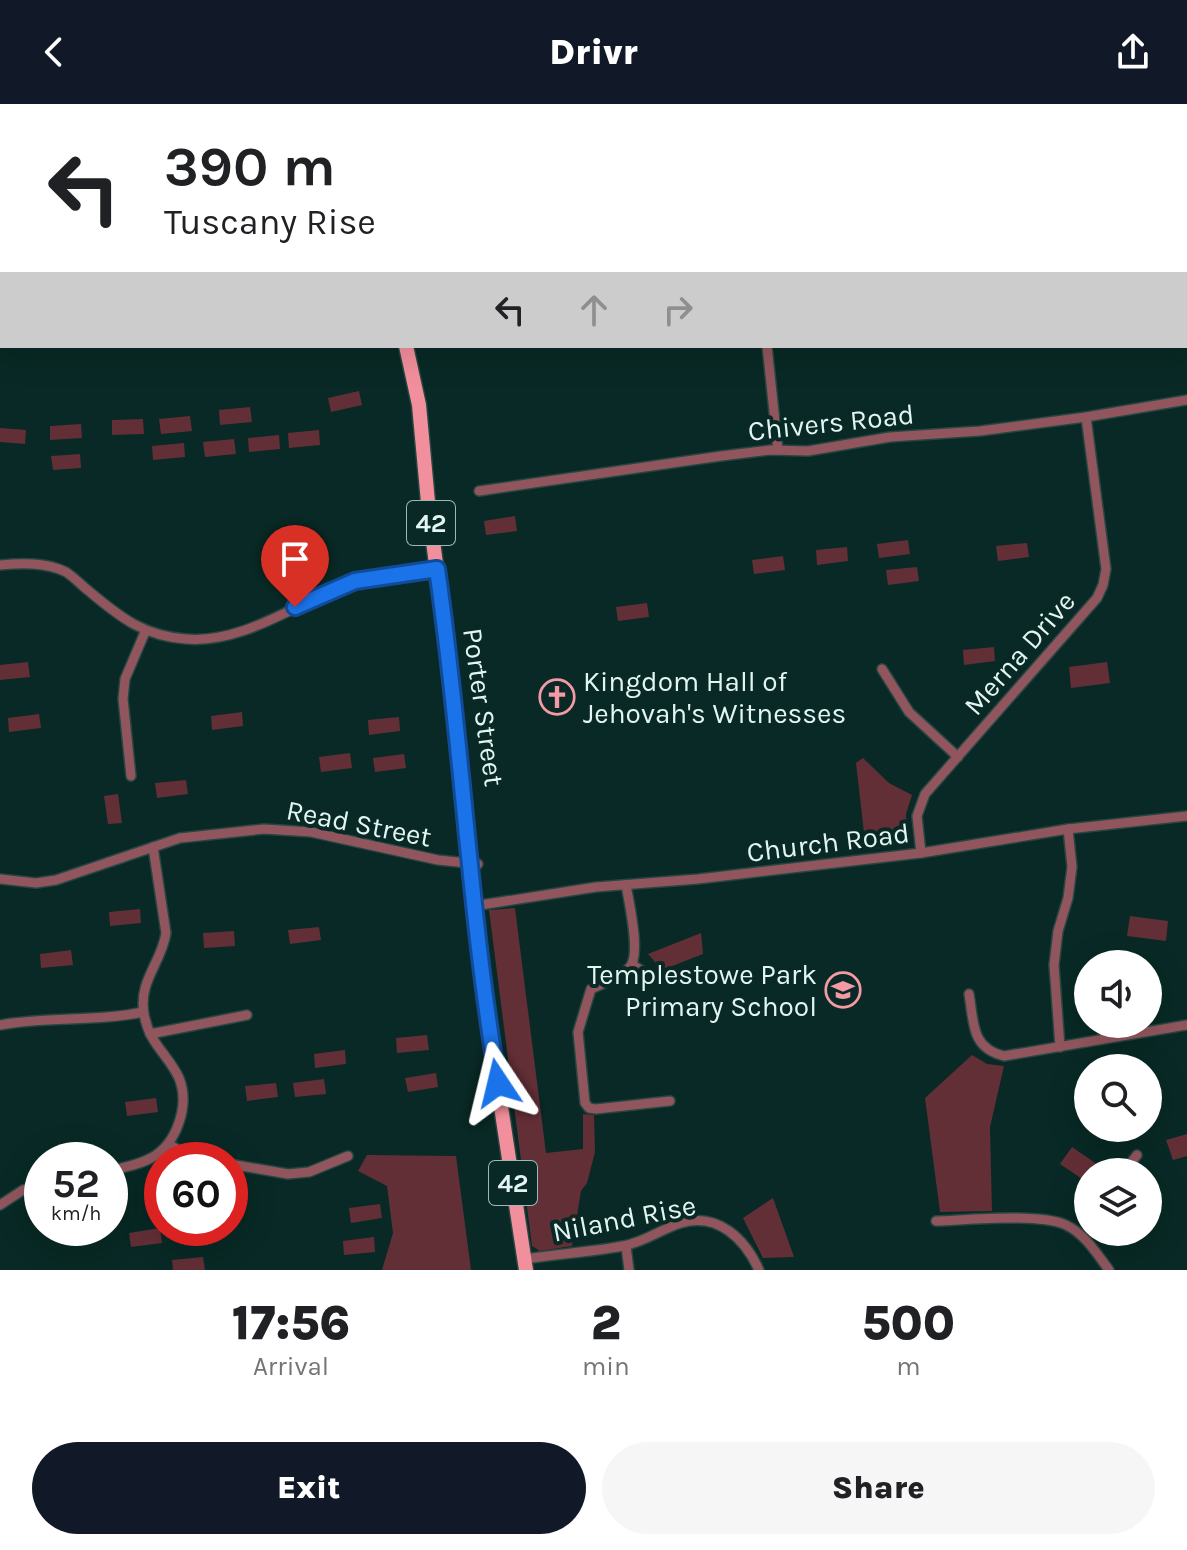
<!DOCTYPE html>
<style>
:root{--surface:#fff;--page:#f6f6f6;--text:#202124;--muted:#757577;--accent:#111827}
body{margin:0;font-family:Karla,sans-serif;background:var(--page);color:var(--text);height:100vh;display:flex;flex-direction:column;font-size:30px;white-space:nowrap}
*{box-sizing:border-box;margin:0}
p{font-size:26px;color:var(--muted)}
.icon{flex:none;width:44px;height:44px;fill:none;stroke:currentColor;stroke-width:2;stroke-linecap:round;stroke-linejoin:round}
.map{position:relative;height:1166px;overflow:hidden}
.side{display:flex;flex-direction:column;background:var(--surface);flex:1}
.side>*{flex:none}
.hud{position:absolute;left:0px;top:0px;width:1188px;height:244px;box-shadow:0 8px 32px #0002;background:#fff;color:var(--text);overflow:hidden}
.buttons{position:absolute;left:1074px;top:846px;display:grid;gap:16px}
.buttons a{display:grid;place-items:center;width:88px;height:88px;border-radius:50%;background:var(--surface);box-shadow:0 8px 32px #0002;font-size:40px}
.speed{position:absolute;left:24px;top:1038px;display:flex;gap:16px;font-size:40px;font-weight:700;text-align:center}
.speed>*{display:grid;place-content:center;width:104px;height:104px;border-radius:50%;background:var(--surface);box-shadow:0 8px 32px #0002;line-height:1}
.speed small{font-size:20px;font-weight:400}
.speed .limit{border:12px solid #d22;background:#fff;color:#111}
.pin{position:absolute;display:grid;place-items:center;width:68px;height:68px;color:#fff;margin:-82px -34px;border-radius:50% 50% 50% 0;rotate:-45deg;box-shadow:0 0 8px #0007}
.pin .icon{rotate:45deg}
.me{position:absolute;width:88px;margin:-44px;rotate:350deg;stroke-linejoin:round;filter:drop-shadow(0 0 6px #0008)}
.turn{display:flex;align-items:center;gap:28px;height:168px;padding:0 32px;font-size:36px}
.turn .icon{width:104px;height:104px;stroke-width:2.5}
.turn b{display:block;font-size:56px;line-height:68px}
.lanes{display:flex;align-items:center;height:76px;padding:0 32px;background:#0003;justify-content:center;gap:40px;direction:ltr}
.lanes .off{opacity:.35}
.eta{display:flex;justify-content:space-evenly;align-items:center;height:136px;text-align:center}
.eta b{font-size:48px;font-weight:800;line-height:56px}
.cta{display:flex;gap:16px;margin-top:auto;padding:16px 32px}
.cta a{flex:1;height:92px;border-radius:48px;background:var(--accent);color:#fff;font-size:32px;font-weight:800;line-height:92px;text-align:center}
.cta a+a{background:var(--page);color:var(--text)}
header{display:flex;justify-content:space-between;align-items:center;height:104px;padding:0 32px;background:var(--accent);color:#fff;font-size:36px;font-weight:800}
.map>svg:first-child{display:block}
.green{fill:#632f36}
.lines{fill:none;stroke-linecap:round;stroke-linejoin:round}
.minor-casing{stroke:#274642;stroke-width:12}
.primary-casing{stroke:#274642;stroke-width:17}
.minor{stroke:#91565d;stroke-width:9}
.primary{stroke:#f28f9c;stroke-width:14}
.route-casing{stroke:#114b97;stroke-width:20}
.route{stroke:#1a73e8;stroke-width:14}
.labels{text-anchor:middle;stroke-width:8;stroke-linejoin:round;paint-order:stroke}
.shield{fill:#082925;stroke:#a1b8b4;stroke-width:2}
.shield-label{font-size:26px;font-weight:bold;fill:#e3f5f2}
.street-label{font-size:28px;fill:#e3f5f2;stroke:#082925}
.poi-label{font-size:28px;fill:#e3f5f2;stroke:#082925;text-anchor:start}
</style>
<header><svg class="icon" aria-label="back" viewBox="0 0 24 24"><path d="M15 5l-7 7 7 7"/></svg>Drivr<svg class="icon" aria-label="share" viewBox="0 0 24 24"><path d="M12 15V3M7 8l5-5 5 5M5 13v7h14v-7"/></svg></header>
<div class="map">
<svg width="1187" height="1166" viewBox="0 0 1187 1166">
<rect width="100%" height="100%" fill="#082925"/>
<g class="green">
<path d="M359,287L362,301L331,308L328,294Z"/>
<path d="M250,303L252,318L220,321L219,306Z"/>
<path d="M190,312L192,327L161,330L159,315Z"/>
<path d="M143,315L144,330L112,331V316Z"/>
<path d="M81,320L82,334L50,336V322Z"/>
<path d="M0,324L26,326L25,340L0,338Z"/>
<path d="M319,326L320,341L289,344L288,329Z"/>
<path d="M279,331L280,345L249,348L248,334Z"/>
<path d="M234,335L236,350L205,353L203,338Z"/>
<path d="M184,339L185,353L153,356L152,342Z"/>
<path d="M80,350L81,364L53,366L51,352Z"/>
<path d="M515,412L517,427L486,431L484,417Z"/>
<path d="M908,436L910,450L879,454L877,440Z"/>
<path d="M1027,439L1029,453L998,457L996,442Z"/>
<path d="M847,443L848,457L817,461L816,446Z"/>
<path d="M783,452L785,466L754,470L752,456Z"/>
<path d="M917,463L919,477L888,481L886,466Z"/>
<path d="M647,499L649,513L618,517L616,503Z"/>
<path d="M994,543L995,557L964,561L963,546Z"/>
<path d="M28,558L30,573L0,576V561Z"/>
<path d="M1107,558L1110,579L1071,584L1069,563Z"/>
<path d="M242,608L243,622L212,626L211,612Z"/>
<path d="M39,610L41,624L9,628L8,614Z"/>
<path d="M399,613L400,627L369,631L368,616Z"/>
<path d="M350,649L352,664L321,668L319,653Z"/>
<path d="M404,650L406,664L375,668L373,654Z"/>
<path d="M863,654L889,679L912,691L906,710L907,735L900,741L866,746L856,659Z"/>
<path d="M186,676L188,690L157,694L155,679Z"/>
<path d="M118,690L122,719L108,720L104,692Z"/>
<path d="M515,804L546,1049L583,1045V1010L594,1011L595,1048L587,1079L581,1087L572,1142L540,1147L532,1142L489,806Z"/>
<path d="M140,805L141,819L110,822L109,808Z"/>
<path d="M1130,812L1168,817L1166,837L1127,832Z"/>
<path d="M319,823L321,836L290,840L288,826Z"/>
<path d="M234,827L235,842L204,844L203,829Z"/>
<path d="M701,829L703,850L662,866L648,850Z"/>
<path d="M71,846L73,861L41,864L40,850Z"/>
<path d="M427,931L429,946L397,949L396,934Z"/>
<path d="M345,946L346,960L315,964L314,950Z"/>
<path d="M972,951L987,960L1004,962L990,1023L992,1107L940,1108L925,994Z"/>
<path d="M436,969L438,983L408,988L405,974Z"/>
<path d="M324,975L326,990L295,993L293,979Z"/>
<path d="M276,979L278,993L247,997L245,982Z"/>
<path d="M156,994L158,1008L127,1012L125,998Z"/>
<path d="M1187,1030V1052L1173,1056L1166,1036Z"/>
<path d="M1072,1043L1104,1065L1102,1068H1088V1079L1060,1060Z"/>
<path d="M367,1051L456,1052L471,1166H382L393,1129L387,1082L358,1067Z"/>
<path d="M773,1094L794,1153L763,1154L743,1114Z"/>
<path d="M380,1100L382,1114L351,1119L349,1104Z"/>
<path d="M160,1124L162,1139L131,1143L129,1129Z"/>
<path d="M188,1124H219L218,1133L187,1131Z"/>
<path d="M374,1133L375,1148L344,1151L343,1137Z"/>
<path d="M203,1153L205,1166H173L172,1156Z"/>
</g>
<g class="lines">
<defs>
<g id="minor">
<path d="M383,0V2"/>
<path d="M0,111L2,108"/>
<path d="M0,205L2,204"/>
<path d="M767,242L778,346"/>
<path d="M479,387L721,352L770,346L808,347L890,333L980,327L1086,313L1187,296"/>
<path d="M0,461C21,459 46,458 66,468C74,473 82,482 90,488C121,514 144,532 186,535C245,540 299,497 353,478C379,469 409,468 437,465"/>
<path d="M882,565L909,608L958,653"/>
<path d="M131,672L123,595L125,575L145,528"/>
<path d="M921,749L917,712L925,690L1097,494L1103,481L1106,465L1086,313"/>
<path d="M0,775L36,779L56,776L180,734L264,725L311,728L438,756L478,760"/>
<path d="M626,781C629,799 641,850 630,863C621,874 603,879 591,885L578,928L585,999L589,1004L596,1005L670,997"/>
<path d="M474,802L596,783L698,775L921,749L1068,725L1187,712"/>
<path d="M633,861L648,871"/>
<path d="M969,890C974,919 971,944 1004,952L1187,921"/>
<path d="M0,921C48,912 96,918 143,908"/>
<path d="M150,930L247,911"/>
<path d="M1060,943L1054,861L1058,827L1068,794L1072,763L1068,725"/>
<path d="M168,1040L197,1056"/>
<path d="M230,1060L288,1070L309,1068L348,1052"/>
<path d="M110,1067C124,1063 139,1061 151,1054C177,1040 190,1001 179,974C168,950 149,940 144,910C138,877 162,858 166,829L153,743"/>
<path d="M1124,1068L1137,1051"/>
<path d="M0,1101L23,1086L42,1082"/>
<path d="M936,1117C968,1116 1039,1109 1066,1121C1085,1130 1097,1150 1109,1166"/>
<path d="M626,1142L629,1166"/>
<path d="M524,1155C557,1150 591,1148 623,1142C645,1138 661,1125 681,1119C718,1108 745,1135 759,1166"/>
</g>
<g id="primary">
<path d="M185,0L188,2"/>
<path d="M406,242L419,301L428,398L456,616L469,760L485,898L526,1166"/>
</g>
</defs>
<use href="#minor" class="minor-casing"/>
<use href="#primary" class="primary-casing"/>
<use href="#minor" class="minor"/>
<use href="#primary" class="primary"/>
</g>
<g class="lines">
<defs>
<path id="route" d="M295,503L355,477L437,465C462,636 469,808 498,979"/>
</defs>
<use href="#route" class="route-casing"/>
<use href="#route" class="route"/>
</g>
<defs>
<symbol id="church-ring" viewBox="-11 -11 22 22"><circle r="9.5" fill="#082925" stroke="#f49aa5" stroke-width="1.5"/><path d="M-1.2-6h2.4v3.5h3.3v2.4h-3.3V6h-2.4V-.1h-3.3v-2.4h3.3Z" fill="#f49aa5"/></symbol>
<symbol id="school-ring" viewBox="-11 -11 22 22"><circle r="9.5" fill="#082925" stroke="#f49aa5" stroke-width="1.5"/><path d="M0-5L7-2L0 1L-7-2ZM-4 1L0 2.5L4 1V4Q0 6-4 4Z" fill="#f49aa5"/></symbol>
</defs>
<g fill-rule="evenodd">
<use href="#church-ring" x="537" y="573" width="40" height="40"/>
<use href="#school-ring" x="823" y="866" width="40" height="40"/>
</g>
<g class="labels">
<g class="shield">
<rect x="407" y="397" width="48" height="44" rx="6"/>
<rect x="489" y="1057" width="48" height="44" rx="6"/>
</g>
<g class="shield-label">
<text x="431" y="428">42</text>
<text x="513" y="1088">42</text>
</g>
<g class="street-label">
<text transform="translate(831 318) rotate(-6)" y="10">Chivers Road</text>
<text transform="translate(1019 549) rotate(-49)" y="10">Merna Drive</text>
<text transform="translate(484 603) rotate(82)" y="10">Porter Street</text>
<text transform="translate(359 719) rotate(11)" y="10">Read Street</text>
<text transform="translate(828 738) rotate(-7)" y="10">Church Road</text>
<text transform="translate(624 1114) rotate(-11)" y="10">Niland Rise</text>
</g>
<g class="poi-label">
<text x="583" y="587">Kingdom Hall of<tspan x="583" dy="32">Jehovah's Witnesses</tspan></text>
<text x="817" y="880" text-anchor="end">Templestowe Park<tspan x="817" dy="32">Primary School</tspan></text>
</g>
</g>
</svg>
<div class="buttons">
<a><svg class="icon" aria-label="sound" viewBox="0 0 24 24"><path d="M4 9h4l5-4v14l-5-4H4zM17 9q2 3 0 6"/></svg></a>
<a><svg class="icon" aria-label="search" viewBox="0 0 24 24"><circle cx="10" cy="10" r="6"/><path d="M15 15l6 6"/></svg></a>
<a><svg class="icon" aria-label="layers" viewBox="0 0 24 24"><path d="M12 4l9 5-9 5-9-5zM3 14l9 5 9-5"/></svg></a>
</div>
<div class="speed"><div>52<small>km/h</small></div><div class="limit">60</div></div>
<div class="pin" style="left:295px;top:503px;background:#d93025"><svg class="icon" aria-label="arrive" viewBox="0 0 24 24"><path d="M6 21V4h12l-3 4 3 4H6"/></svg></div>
<svg class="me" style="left:498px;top:979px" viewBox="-20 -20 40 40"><path d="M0-17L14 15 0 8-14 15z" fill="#1a73e8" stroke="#fff" stroke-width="4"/></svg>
<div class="hud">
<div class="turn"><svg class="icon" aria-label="left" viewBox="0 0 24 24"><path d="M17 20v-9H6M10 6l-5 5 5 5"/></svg><div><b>390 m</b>Tuscany Rise</div></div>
<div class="lanes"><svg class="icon" aria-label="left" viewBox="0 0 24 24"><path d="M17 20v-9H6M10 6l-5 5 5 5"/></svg><svg class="icon off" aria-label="ahead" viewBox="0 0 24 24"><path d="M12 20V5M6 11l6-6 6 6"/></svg><svg class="icon off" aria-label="right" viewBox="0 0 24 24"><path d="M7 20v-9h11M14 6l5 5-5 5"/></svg></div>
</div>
</div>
<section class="side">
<div class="eta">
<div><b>17:56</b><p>Arrival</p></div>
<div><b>2</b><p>min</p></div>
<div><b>500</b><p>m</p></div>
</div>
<div class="cta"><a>Exit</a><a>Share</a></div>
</section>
